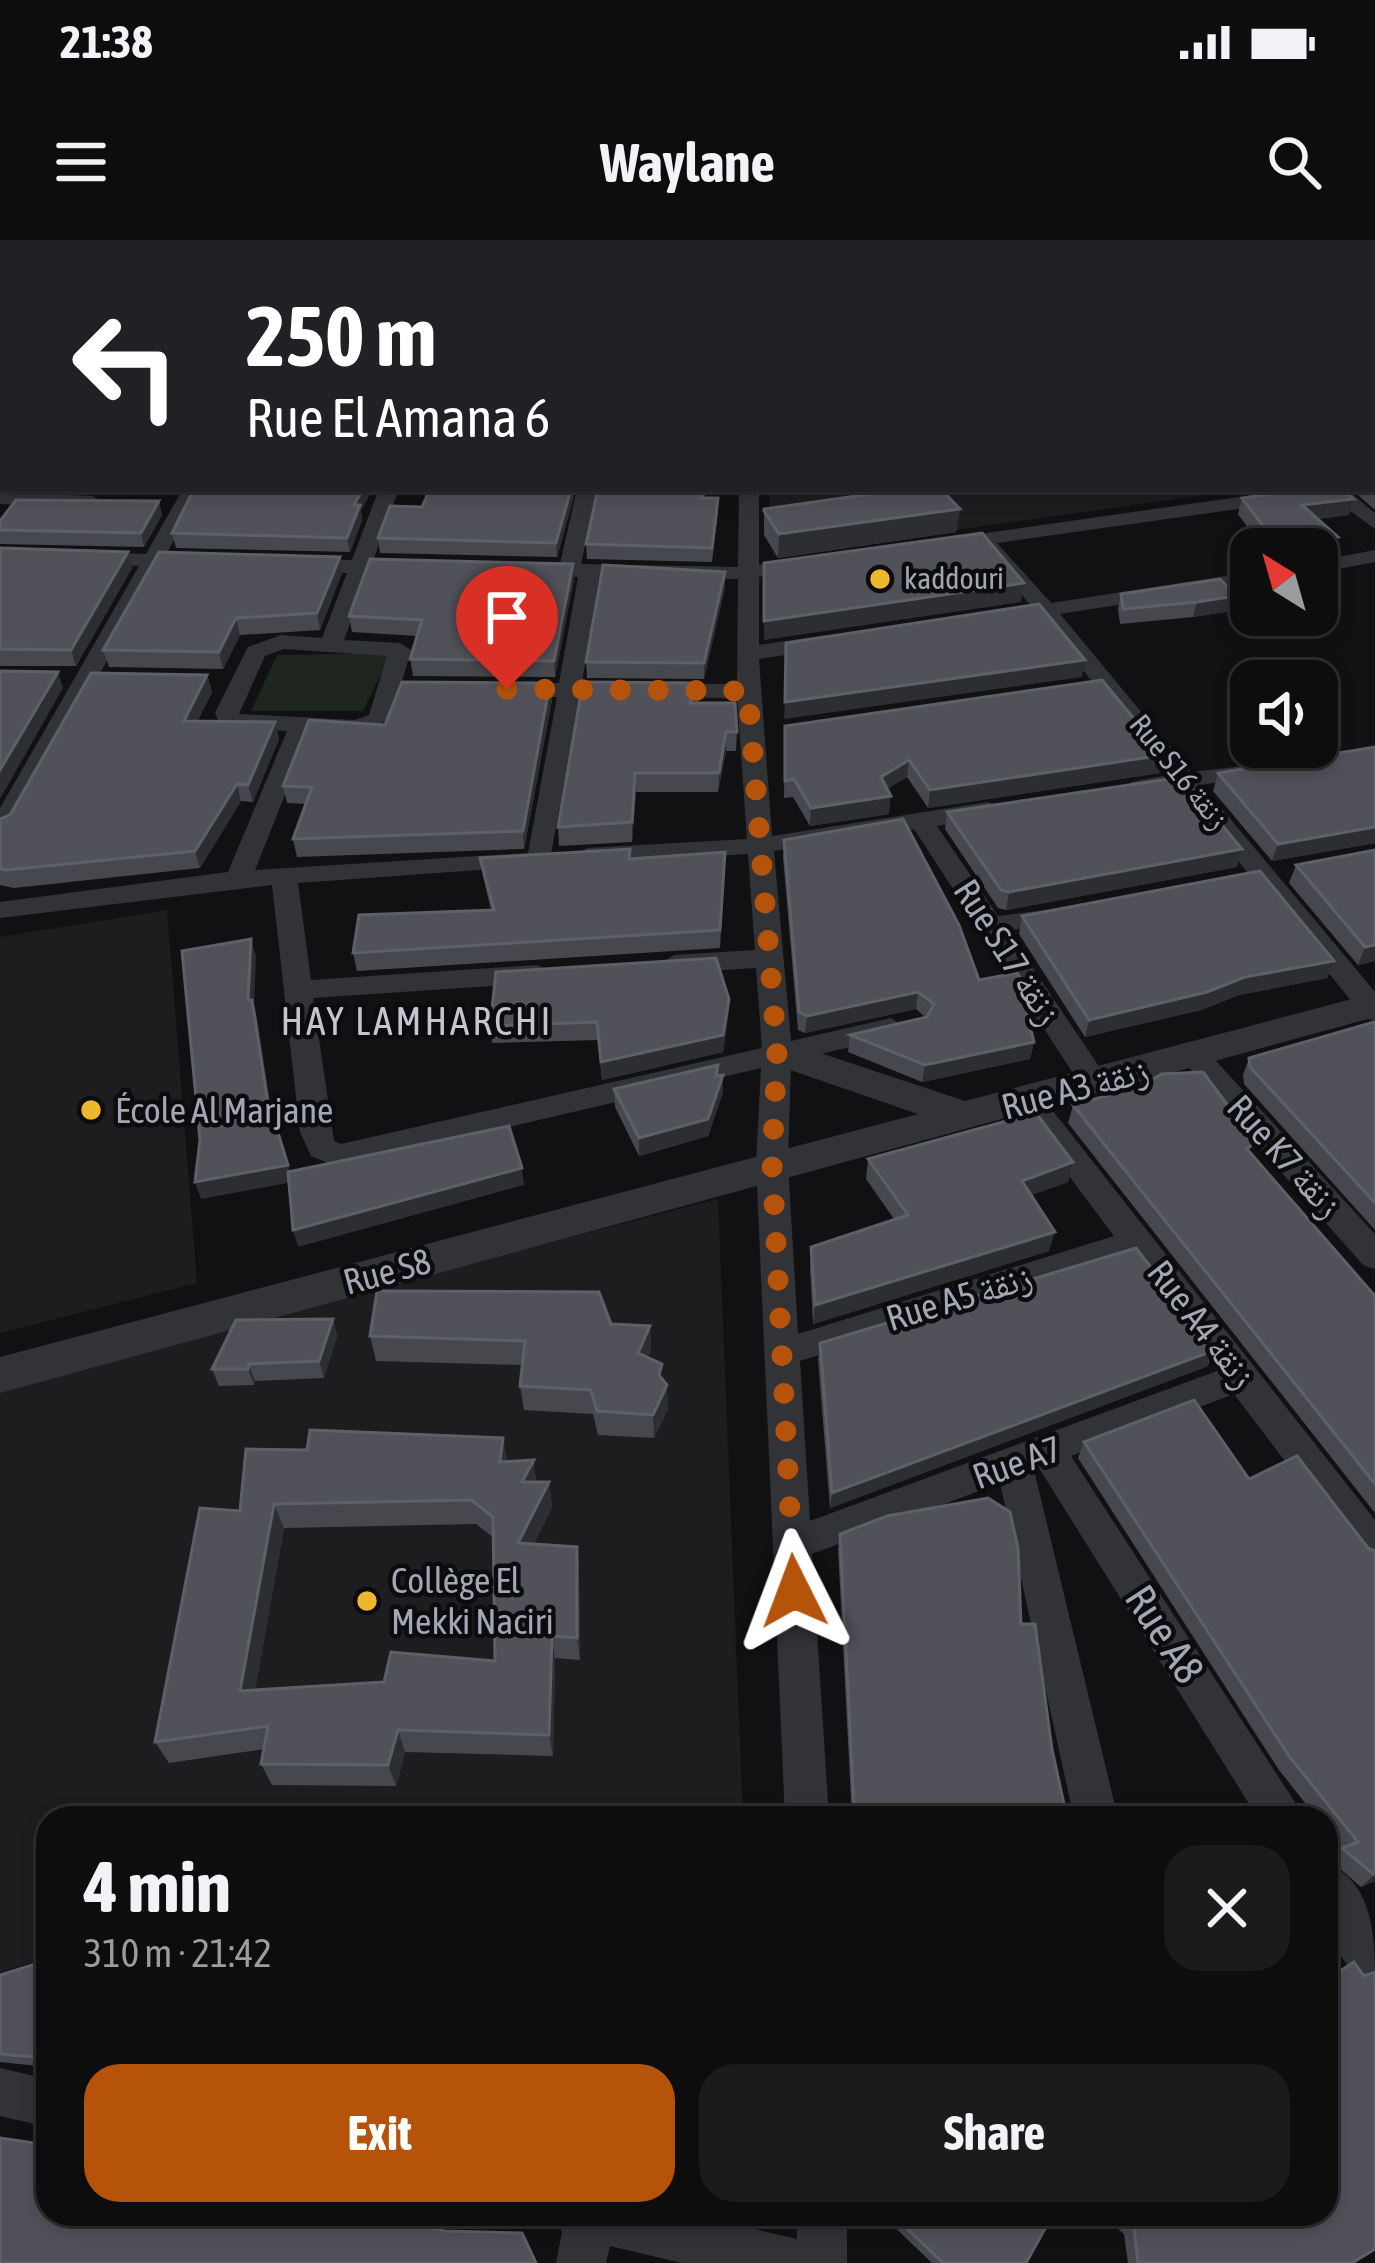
<!DOCTYPE html>
<meta charset="utf-8">
<style>
:root{--surface:#0d0d0e;--page:#1b1b1c;--text:#f1f3f6;--muted:#9a9c9e;--line:#2d2d2e;--accent:#b45309}
body{margin:0;font-family:"Asap Condensed","Noto Naskh Arabic",sans-serif;background:var(--page);color:var(--text);height:100vh;display:flex;flex-direction:column;font-size:45px;white-space:nowrap}
*{box-sizing:border-box;margin:0}
p{font-size:39px;color:var(--muted)}
.icon{flex:none;width:66px;height:66px;fill:none;stroke:currentColor;stroke-width:2;stroke-linecap:round;stroke-linejoin:round}
.map{position:relative;flex:1;overflow:hidden}
.details{position:absolute;left:36px;top:1566px;width:1302px;height:420px;display:flex;flex-direction:column;background:var(--surface);border-radius:36px;box-shadow:0 6px 18px #0003,0 0 0 3px var(--line)}
.details>*{flex:none}
.top-card{position:absolute;left:0px;top:0px;width:1377px;height:252px;box-shadow:0 6px 18px #0003,0 0 0 3px var(--line);background:#202124;color:#fff;overflow:hidden}
.needle{width:78px;rotate:323deg}
.fabs{position:absolute;left:1230px;top:288px;display:grid;gap:24px}
.fabs a{display:grid;place-items:center;width:108px;height:108px;border-radius:24px;background:var(--surface);box-shadow:0 6px 18px #0003,0 0 0 3px var(--line);font-size:60px}
.pin{position:absolute;display:grid;place-items:center;width:102px;height:102px;color:#fff;margin:-123px -51px;border-radius:50% 50% 50% 0;rotate:-45deg;box-shadow:0 0 12px #0007}
.pin .icon{rotate:45deg}
.me{position:absolute;width:132px;margin:-66px;rotate:357deg;stroke-linejoin:round;filter:drop-shadow(0 0 9px #0008)}
.turn{display:flex;align-items:center;gap:42px;height:252px;padding:0 48px;font-size:54px}
.turn .icon{width:156px;height:156px;stroke-width:2.5}
.turn b{display:block;font-size:84px;line-height:102px}
.round{display:grid;place-items:center;flex:none;width:126px;height:126px;border-radius:36px;background:var(--page)}
.overview{display:flex;align-items:center;justify-content:space-between;height:204px;padding:0 48px}
h1{font-size:72px;font-weight:700;line-height:90px}
.primary-button{display:flex;gap:24px;margin-top:auto;padding:24px 48px}
.primary-button a{flex:1;height:138px;border-radius:36px;background:var(--accent);color:#fff;font-size:48px;font-weight:700;line-height:138px;text-align:center}
.primary-button a+a{background:var(--page);color:var(--text)}
.status{display:flex;justify-content:space-between;align-items:center;height:84px;padding:0 60px;background:var(--surface);direction:ltr}
.status svg{height:33px;fill:currentColor}
header{display:flex;justify-content:space-between;align-items:center;height:156px;padding:0 48px;background:var(--surface);font-size:54px;font-weight:700}
.map>svg:first-child{display:block}
.built{fill:#1d1d20}
.green{fill:#1e251f}
.lines{fill:none;stroke-linecap:round;stroke-linejoin:round}
.minor{fill:#323337;fill-rule:evenodd}
.tertiary{fill:#323337;fill-rule:evenodd}
.wall{fill:#47484e;fill-rule:evenodd}
.shaded-wall{fill:#2d2e32}
.building{fill:#515259;stroke:#5e6067;stroke-width:3;fill-rule:evenodd}
.route{stroke:#b45309;stroke-width:21;stroke-dasharray:0 37.8}
.poi-dot{fill:#edb72e;stroke:#0c0c0e;stroke-width:4.5}
.labels{text-anchor:middle;stroke-width:9;stroke-linejoin:round;paint-order:stroke}
.far-poi-label{font-size:30px;fill:#a3a7b3;stroke:#0c0c0e;text-anchor:start}
.far-street-label{font-size:30px;fill:#a3a7b3;stroke:#0c0c0e}
.street-label{font-size:36px;fill:#a3a7b3;stroke:#0c0c0e}
.poi-label{font-size:36px;fill:#a3a7b3;stroke:#0c0c0e;text-anchor:start}
.neighbourhood-label{font-size:39px;letter-spacing:3px;fill:#c4c6cf;stroke:#0c0c0e}
.near-street-label{font-size:42px;fill:#a3a7b3;stroke:#0c0c0e}
</style>
<div class="status"><b>21:38</b><svg viewBox="0 0 49 12"><path d="M0 12V9h3v3zM5 12V6h3v6zM10 12V3h3v9zM15 12V0h3v12zM26 1h20v11H26zM47 4h2v5h-2z"/></svg></div>
<header><svg class="icon" aria-label="menu" viewBox="0 0 24 24"><path d="M4 6h16M4 12h16M4 18h16"/></svg>Waylane<svg class="icon" aria-label="search" viewBox="0 0 24 24"><circle cx="10" cy="10" r="6"/><path d="M15 15l6 6"/></svg></header>
<div class="map">
<svg width="1375" height="2023" viewBox="0 0 1375 2023">
<rect width="100%" height="100%" fill="#111113"/>
<g class="built">
<path d="M769,249H1247L773,316Z"/>
<path d="M167,670L197,1043L0,1093V697Z"/>
<path d="M718,959L743,1578H48V1718L0,1732V1145Z"/>
</g>
<path class="green" d="M391,413L363,471H251L277,415Z"/>
<g class="lines">
<g class="minor">
<path d="M2,0H18L3,7Z"/>
<path d="M177,0H193L175,3Z"/>
<path d="M324,0H340L322,3Z"/>
<path d="M478,0H494L477,3Z"/>
<path d="M566,0H582L565,3Z"/>
<path d="M643,0H659L662,3H646Z"/>
<path d="M756,0H772L774,3H758Z"/>
<path d="M919,0H935L938,3H922Z"/>
<path d="M1037,0H1053L1056,3H1040Z"/>
<path d="M1142,0H1170L1173,3H1145Z"/>
<path d="M1325,0H1354L1357,3H1328Z"/>
<rect x="1374" y="3" width="1" height="10"/>
<rect x="1374" y="41" width="1" height="10"/>
<path d="M0,101L3,102V112L0,111Z"/>
<rect x="0" y="128" width="3" height="10"/>
<rect x="0" y="205" width="3" height="12"/>
<path d="M183,249H203L166,314L199,316L209,322L199,328L159,327L13,590L0,598V568L139,326L0,320V308L146,314Z"/>
<path d="M379,249H399L373,321L409,322L419,328L409,334L368,333L344,400L400,403L411,410L391,479L357,494L310,492L255,630L528,613L557,457H510L498,450L510,443H559L578,337L532,336L522,330L532,324H560L577,249H597L581,324L738,327L739,249H759V325L804,318L814,324L759,337V405L827,395L838,402L827,409L759,419L772,596L988,562L997,565V575L937,586L998,676L1076,666V678L1008,691L1110,843L1095,853L1084,850L914,589L774,611L791,801L891,778L906,788L901,795L791,821L788,923L798,1094L1114,996L1012,860L1016,852H1038L1375,1280V1326L1361,1321L1234,1154L1071,1216L1305,1578H1258L1039,1228L1034,1230L1118,1578H1074L1000,1243L812,1314L829,1578H785L756,923L761,828L338,927L311,916L300,892L272,645L0,678V662L228,632L287,491L221,486L215,473L248,407L281,395L322,398L347,333L298,331L288,325L298,319L352,320ZM599,337L738,339L737,444L582,443ZM284,409L387,416L369,475L355,480L239,474L265,416ZM580,457L737,458L747,599L587,608L574,616L587,624L748,614L755,710L674,715L660,724L674,733L756,728L762,808L341,904L334,901L313,758L538,743L552,734L538,725L311,740L298,643L549,625ZM1129,1016L1217,1131L810,1281L800,1121Z"/>
<path d="M1294,249H1346L1375,273V289L1330,256L997,303L1051,363L1251,332V344L1060,374L1191,532L1270,523V533L1202,545L1375,752V781L1365,778L1179,548L1131,552V542L1168,535L1040,377H1025L1022,372L1031,366L988,313V305L944,311L934,305L944,299Z"/>
<path d="M0,252L93,256L103,262L93,268L0,264Z"/>
<path d="M1375,310V322L1317,333V321Z"/>
<path d="M1195,806L1205,809L1375,994V1029L1363,1025L1185,823L1180,816Z"/>
<path d="M1326,1623C1375,1643 1375,1700 1375,1745C1326,1725 1326,1668 1326,1623Z"/>
<path d="M0,1828L48,1839V1887L0,1876Z"/>
<path d="M553,1974H689L797,1999V1974H847V2023H682L610,2006L606,2023H556L562,1992Z"/>
</g>
<path class="tertiary" d="M1375,753V777L0,1153V1117L918,874L764,821L758,812L764,803H790L965,861Z"/>
</g>
<g class="wall">
<path d="M1267,0H1296L1292,3Z"/>
<path d="M3,53V94H0V56Z"/>
<path d="M1375,126V270L1351,249H1374Z"/>
<path d="M34,249H179L174,255Z"/>
<path d="M430,249H576L557,317L380,313L378,298L422,267Z"/>
<path d="M598,249H707L704,258L718,272L712,322L587,319L586,304Z"/>
<path d="M1242,258L1354,259L1349,275L1317,279L1333,313L1317,309H1264L1238,274Z"/>
<path d="M159,261L162,275L144,307L0,304V281Z"/>
<path d="M764,269H960L956,292L778,318L764,295Z"/>
<path d="M361,271L362,280L350,312L176,308L172,293Z"/>
<path d="M0,308L132,328L76,426H0Z"/>
<path d="M342,333L320,390L240,395L223,429L109,427L103,410Z"/>
<path d="M574,339L555,437L413,436L410,419L417,396L352,392L349,376Z"/>
<path d="M725,347L704,439L587,438L586,422Z"/>
<path d="M1121,354L1236,356L1232,371L1193,377L1120,384L1118,369Z"/>
<path d="M207,435L212,452L197,482H275L279,499L253,562L241,561L200,628L14,648L0,645V579L10,575Z"/>
<path d="M550,443L552,460L524,609L297,617L293,599L306,564L287,563L283,546L385,485Z"/>
<path d="M698,463L737,492L736,511H726L718,552H636L632,602L559,606L558,587Z"/>
<path d="M785,486L1164,515L1160,533L928,568L907,537L887,549L889,574L810,586L793,557L784,558Z"/>
<path d="M1375,507V603L1272,621L1213,551L1218,533Z"/>
<path d="M947,572L1237,627L1006,670L998,668L945,589Z"/>
<path d="M784,600L979,740L1036,785L1030,786L1034,802L1030,819L922,842L848,812L850,795L925,777L916,769L805,793L798,790L783,617Z"/>
<path d="M630,609V619L725,612L720,708L357,731L353,713L491,670L483,636L480,618Z"/>
<path d="M1375,610V721L1358,725L1289,643L1296,625Z"/>
<path d="M1022,676L1334,721L1327,738L1239,755L1201,770L1085,797L1019,694Z"/>
<path d="M729,759L728,777L723,812L602,840L598,800L492,803L490,786Z"/>
<path d="M1375,784V990L1244,844L1243,835L1249,818Z"/>
<path d="M718,825V836L723,852L708,896L639,916L615,867L614,849Z"/>
<path d="M1073,865L1250,913L1375,1056V1273L1068,883Z"/>
<path d="M868,919L1073,922L1068,942L1031,955L1049,1011L813,1084L810,1027L811,1007L894,979L866,939Z"/>
<path d="M333,1079L337,1096L324,1138L255,1141L254,1145L219,1146L212,1129Z"/>
<path d="M611,1084L650,1086L651,1110L648,1117L663,1140L668,1169L654,1198L598,1195L593,1174L524,1170L520,1146L523,1125L376,1121L370,1096Z"/>
<path d="M820,1103L1208,1126L830,1268L818,1120Z"/>
<path d="M503,1198L507,1221L537,1242H549L552,1267L534,1304L577,1307L579,1331L580,1420L555,1418L553,1516L405,1512L396,1546L272,1545L261,1524L264,1509L169,1523L155,1502L240,1271L307,1210ZM476,1284L494,1298L495,1421L384,1442L255,1450L284,1288Z"/>
<path d="M1084,1202L1249,1239L1368,1308L1375,1641L1361,1647L1330,1620L1341,1608L1326,1589V1578H1317L1279,1530L1078,1218Z"/>
<path d="M840,1294L1021,1384L1052,1509L1067,1578H852L838,1309Z"/>
<path d="M48,1720V1827L0,1822V1735Z"/>
<path d="M885,1974H1053L1026,2023H932L883,1976Z"/>
<path d="M1100,1974H1326L1352,2023H1128L1124,1994Z"/>
</g>
<g class="shaded-wall">
<path d="M147,0H171V3H144Z"/>
<path d="M363,249H373L361,271L362,280L350,312L347,298L354,265Z"/>
<path d="M571,249H576L557,317L556,303Z"/>
<path d="M1225,249H1262L1223,254Z"/>
<path d="M1354,259L1349,275L1297,281L1302,265Z"/>
<path d="M159,261L162,275L144,307L141,293Z"/>
<path d="M960,269L956,292L778,318L779,294Z"/>
<path d="M1338,297L1333,313L1317,316V309H1278L1279,307Z"/>
<path d="M128,312L132,328L76,426L71,410Z"/>
<path d="M340,317L342,333L320,390L317,373Z"/>
<path d="M573,324L574,339L555,437L554,421Z"/>
<path d="M725,332V347L704,439V423Z"/>
<path d="M1024,343L1021,362L764,400V381Z"/>
<path d="M1236,356L1232,371L1193,377L1197,362Z"/>
<path d="M236,378L240,395L223,429L219,412Z"/>
<path d="M1085,420L1082,437L784,479L785,462Z"/>
<path d="M58,432L63,448L0,559V530Z"/>
<path d="M207,435L212,452L189,498L184,481Z"/>
<path d="M550,443L552,460L524,609L523,591Z"/>
<path d="M699,443V462L690,482V463Z"/>
<path d="M275,482L279,499L253,562L248,545Z"/>
<path d="M726,492V511L718,552L719,533Z"/>
<path d="M1164,515L1160,533L928,568L930,550Z"/>
<path d="M909,520L907,537L879,554L881,537Z"/>
<path d="M635,533L636,552L632,602V582Z"/>
<path d="M237,544L241,561L200,628L195,611Z"/>
<path d="M891,556L889,574L810,586L811,568Z"/>
<path d="M1375,587V603L1272,621L1278,604Z"/>
<path d="M1242,609L1237,627L1006,670L1009,652Z"/>
<path d="M251,699L256,716L254,764L257,777L272,875L248,760Z"/>
<path d="M1375,705V721L1358,725L1365,707Z"/>
<path d="M1334,721L1327,738L1239,755L1201,770L1085,797L1089,780L1245,737Z"/>
<path d="M918,752L916,769L805,793L807,776Z"/>
<path d="M729,759L728,777L723,812L602,840L601,822Z"/>
<path d="M1040,767L1036,785L1022,787L1026,769Z"/>
<path d="M1034,802L1030,819L922,842L925,825Z"/>
<path d="M723,835V852L708,896L639,916V898Z"/>
<path d="M1073,922L1068,942L1017,960L1022,941Z"/>
<path d="M288,925L293,942L201,959L195,942Z"/>
<path d="M522,928L524,945L298,1007L293,990Z"/>
<path d="M1055,992L1049,1011L813,1084L815,1065Z"/>
<path d="M333,1079L337,1096L324,1138L319,1121Z"/>
<path d="M650,1086L651,1110L639,1137L638,1113Z"/>
<path d="M1215,1110L1208,1126L830,1268L832,1253Z"/>
<path d="M249,1124L255,1141L254,1145L248,1129Z"/>
<path d="M667,1145L668,1169L654,1198L653,1175Z"/>
<path d="M503,1198L507,1223L500,1222Z"/>
<path d="M534,1220L537,1245L522,1242Z"/>
<path d="M549,1242L552,1267L522,1328L518,1303Z"/>
<path d="M274,1264L284,1288L251,1473L240,1451Z"/>
<path d="M577,1307L579,1331L580,1420L577,1398Z"/>
<path d="M552,1396L555,1418L553,1516L549,1495Z"/>
<path d="M398,1490L405,1512L396,1546L388,1525Z"/>
<path d="M1375,1634V1641L1361,1647Z"/>
</g>
<g class="building">
<path d="M63,0H147L144,3H59Z"/>
<path d="M1375,48V112H1374V49Z"/>
<path d="M1374,124L1375,128V250L1374,249Z"/>
<path d="M194,249H363L354,265H360L347,298L172,293Z"/>
<path d="M430,249H571L556,303L378,298L390,266L422,267Z"/>
<path d="M598,249H703L701,258H718L712,308L586,304Z"/>
<path d="M906,249H941L960,269L779,294L764,271V269Z"/>
<path d="M1304,249H1340L1354,259L1302,265L1338,297L1279,307L1242,258Z"/>
<path d="M16,260L159,261L141,293L0,290V281Z"/>
<path d="M982,293L1024,343L764,381V323Z"/>
<path d="M0,308L128,312L71,410L0,409Z"/>
<path d="M159,312L340,317L317,373L236,378L219,412L103,410Z"/>
<path d="M370,319L573,324L554,421L410,419L422,380L349,376Z"/>
<path d="M603,325L725,332L704,423L586,422Z"/>
<path d="M1220,339L1236,356L1197,362L1123,369L1121,354Z"/>
<path d="M1039,364L1085,420L785,462L786,403Z"/>
<path d="M0,431L58,432L0,530Z"/>
<path d="M91,433L207,435L184,481L275,482L248,545L237,544L195,611L7,630L0,629V579L10,575Z"/>
<path d="M1102,440L1164,515L930,550L909,520L881,537L891,556L811,568L794,539L785,541V486Z"/>
<path d="M402,442L550,443L523,591L293,599L312,547L283,546L309,480L385,485Z"/>
<path d="M583,442L699,443L690,463H735L737,492H726L719,533H635L632,582L558,587Z"/>
<path d="M1375,507V587L1278,604L1218,533Z"/>
<path d="M1182,537L1242,609L1009,652L1001,650L947,572Z"/>
<path d="M903,579L959,685L979,740L1017,733L1040,767L1026,769L1034,802L925,825L850,795L927,777L934,764L918,752L807,776L799,772L784,600Z"/>
<path d="M630,609L629,619L725,612L720,690L353,713L359,675L494,670L480,618Z"/>
<path d="M1375,610V705L1365,707L1296,625Z"/>
<path d="M1260,631L1334,721L1245,737L1207,752L1089,780L1022,676Z"/>
<path d="M251,699L248,760H252L267,857L288,925L195,942L200,900L182,711Z"/>
<path d="M716,718L729,759L723,795L601,822L597,782L490,786L496,732Z"/>
<path d="M1374,782L1375,784V963L1250,827L1249,818Z"/>
<path d="M718,825L716,836L723,835L708,879L639,898L614,849Z"/>
<path d="M1203,832L1255,902L1247,909L1375,1056V1244L1073,865L1138,847L1162,834Z"/>
<path d="M1036,873L1073,922L1022,941L1055,992L815,1065L811,1007L908,975L868,919Z"/>
<path d="M509,886L522,928L293,990L288,932Z"/>
<path d="M1136,1008L1215,1110L832,1253L820,1103Z"/>
<path d="M377,1051L599,1052L611,1084L650,1086L638,1113L662,1124L659,1135L667,1145L653,1175L597,1171L591,1150L520,1146L525,1101L370,1096Z"/>
<path d="M333,1079L319,1121L249,1124L248,1129H212L236,1080Z"/>
<path d="M1194,1160L1249,1239L1297,1216L1368,1308L1375,1311V1634H1373L1342,1608L1358,1602L1289,1516L1084,1202Z"/>
<path d="M310,1190L503,1198L500,1222L534,1220L522,1242H549L518,1303L577,1307V1398L552,1396L549,1495L398,1490L388,1525L261,1524L268,1486L155,1502L200,1268L240,1271L246,1209L307,1210ZM471,1260L493,1277L495,1421L391,1412L384,1442L240,1451L274,1264Z"/>
<path d="M988,1258L1010,1272L1018,1308L1021,1384H1035L1052,1509L1067,1578H977L975,1570L854,1568L840,1294L887,1276Z"/>
<path d="M48,1720V1818L0,1814V1735Z"/>
<path d="M1354,1722L1364,1736L1375,1732V2009L1352,2023H1138L1134,1988L1117,1974H1326V1740Z"/>
<path d="M0,1898L48,1905V1974H362L445,1991L522,1993L536,2023H0Z"/>
<path d="M892,1974H1053L1026,2023H943Z"/>
</g>
<g class="lines">
<path class="route" d="M507,449L748,451L777,812L772,923L794,1351"/>
</g>
<g class="poi-dot">
<circle cx="880" cy="339" r="12"/>
<circle cx="91" cy="870" r="12"/>
<circle cx="367" cy="1361" r="12"/>
</g>
<g class="labels">
<g class="far-poi-label">
<text x="904" y="349">kaddouri</text>
</g>
<g class="far-street-label">
<text transform="translate(1179 532) rotate(51)" y="10">Rue S16 زنقة</text>
</g>
<g class="street-label">
<text transform="translate(1008 712) rotate(57)" y="13">Rue S17 زنقة</text>
<text transform="translate(1075 848) rotate(-15)" y="13">Rue A3 زنقة</text>
<text transform="translate(1285 916) rotate(48)" y="13">Rue K7 زنقة</text>
<text transform="translate(387 1031) rotate(-15)" y="13">Rue S8</text>
<text transform="translate(959 1057) rotate(-17)" y="13">Rue A5 زنقة</text>
<text transform="translate(1202 1084) rotate(52)" y="13">Rue A4 زنقة</text>
<text transform="translate(1017 1222) rotate(-20)" y="13">Rue A7</text>
</g>
<g class="poi-label">
<text x="115" y="883">École Al Marjane</text>
<text x="391" y="1353">Collège El<tspan x="391" dy="41">Mekki Naciri</tspan></text>
</g>
<g class="neighbourhood-label">
<text x="417" y="795">HAY LAMHARCHI</text>
</g>
<g class="near-street-label">
<text transform="translate(1165 1394) rotate(57)" y="15">Rue A8</text>
</g>
</g>
</svg>
<div class="fabs">
<a><svg class="needle" viewBox="-14 -14 28 28"><path d="M0-13l5 13h-10z" fill="#e53935"/><path d="M0 13l5-13h-10z" fill="#9a9c9e"/></svg></a>
<a><svg class="icon" aria-label="sound" viewBox="0 0 24 24"><path d="M4 9h4l5-4v14l-5-4H4zM17 9q2 3 0 6"/></svg></a>
</div>
<div class="pin" style="left:507px;top:449px;background:#d93025"><svg class="icon" aria-label="arrive" viewBox="0 0 24 24"><path d="M6 21V4h12l-3 4 3 4H6"/></svg></div>
<svg class="me" style="left:794px;top:1351px" viewBox="-20 -20 40 40"><path d="M0-17L14 15 0 8-14 15z" fill="#b45309" stroke="#fff" stroke-width="4"/></svg>
<div class="top-card">
<div class="turn"><svg class="icon" aria-label="left" viewBox="0 0 24 24"><path d="M17 20v-9H6M10 6l-5 5 5 5"/></svg><div><b>250 m</b>Rue El Amana 6</div></div>
</div>
<section class="details">
<div class="overview"><div><h1>4 min</h1><p>310 m · 21:42</p></div><a class="round"><svg class="icon" aria-label="close" viewBox="0 0 24 24"><path d="M6 6l12 12M18 6L6 18"/></svg></a></div>
<div class="primary-button"><a>Exit</a><a>Share</a></div>
</section>
</div>
